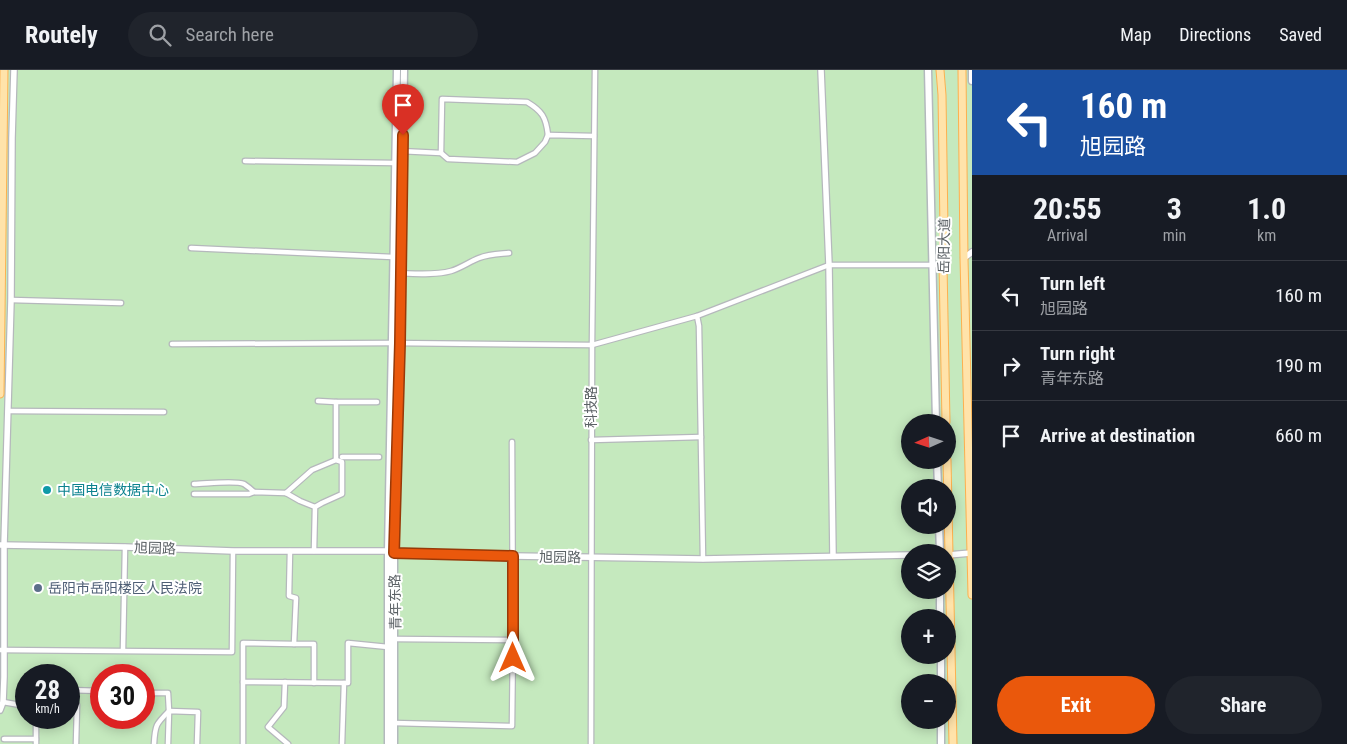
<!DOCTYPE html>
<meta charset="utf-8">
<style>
:root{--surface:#171b24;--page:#20242c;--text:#f1f3f6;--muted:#9ea1a6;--line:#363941;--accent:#ea580c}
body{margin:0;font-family:"Roboto Condensed","Noto Sans SC",sans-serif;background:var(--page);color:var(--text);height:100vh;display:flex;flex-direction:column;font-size:19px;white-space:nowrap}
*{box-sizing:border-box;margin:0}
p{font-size:16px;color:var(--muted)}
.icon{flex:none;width:28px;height:28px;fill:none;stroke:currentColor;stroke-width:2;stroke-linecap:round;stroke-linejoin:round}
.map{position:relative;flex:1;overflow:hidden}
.panel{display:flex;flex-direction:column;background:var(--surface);width:375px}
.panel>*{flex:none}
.banner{background:#1a4fa0;color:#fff;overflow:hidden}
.needle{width:32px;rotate:267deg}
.controls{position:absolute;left:901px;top:344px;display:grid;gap:10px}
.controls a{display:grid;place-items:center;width:55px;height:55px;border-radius:50%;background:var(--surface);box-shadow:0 2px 12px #0003;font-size:25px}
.speed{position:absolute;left:15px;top:594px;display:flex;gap:10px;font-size:25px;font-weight:700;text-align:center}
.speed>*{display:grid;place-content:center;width:65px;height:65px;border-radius:50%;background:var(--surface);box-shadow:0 2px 12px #0003;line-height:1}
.speed small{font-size:12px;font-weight:400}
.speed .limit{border:8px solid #d22;background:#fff;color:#111}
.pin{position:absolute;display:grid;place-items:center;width:42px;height:42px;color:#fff;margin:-51px -21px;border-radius:50% 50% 50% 0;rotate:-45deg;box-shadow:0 0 5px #0007}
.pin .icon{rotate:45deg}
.me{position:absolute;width:55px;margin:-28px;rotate:0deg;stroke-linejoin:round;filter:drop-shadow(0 0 4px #0008)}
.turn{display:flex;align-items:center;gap:18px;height:105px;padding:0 25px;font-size:22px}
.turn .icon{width:65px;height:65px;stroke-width:2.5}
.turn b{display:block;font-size:35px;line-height:42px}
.eta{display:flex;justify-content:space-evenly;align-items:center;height:85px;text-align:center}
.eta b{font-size:30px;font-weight:700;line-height:35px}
.cta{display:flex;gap:10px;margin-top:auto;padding:10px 25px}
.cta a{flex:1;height:58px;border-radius:30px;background:var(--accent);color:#fff;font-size:20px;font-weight:700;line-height:58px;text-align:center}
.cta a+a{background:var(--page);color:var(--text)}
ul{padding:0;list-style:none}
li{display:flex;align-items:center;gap:15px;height:70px;padding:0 25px;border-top:1px solid var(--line)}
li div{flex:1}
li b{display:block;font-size:19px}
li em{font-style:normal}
header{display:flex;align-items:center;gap:30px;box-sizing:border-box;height:70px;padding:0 25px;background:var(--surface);border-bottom:1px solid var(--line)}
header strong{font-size:24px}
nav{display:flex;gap:28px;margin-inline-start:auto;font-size:18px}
.search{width:350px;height:45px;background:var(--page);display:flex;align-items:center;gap:12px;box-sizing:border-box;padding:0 18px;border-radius:28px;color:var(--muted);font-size:19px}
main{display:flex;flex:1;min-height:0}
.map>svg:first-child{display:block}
.green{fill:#c5e9be;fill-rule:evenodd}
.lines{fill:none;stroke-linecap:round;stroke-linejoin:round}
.minor-casing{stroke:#b5b8bc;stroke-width:7}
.tertiary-casing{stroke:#b5b8bc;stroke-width:8}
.secondary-casing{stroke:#b3b9bd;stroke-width:9}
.primary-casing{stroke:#fdb04f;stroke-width:9}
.minor{stroke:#fff;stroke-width:4.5}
.tertiary{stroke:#fff;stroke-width:5.5}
.secondary{stroke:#fff;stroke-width:6}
.primary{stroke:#ffe3aa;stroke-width:7}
.route-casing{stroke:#983908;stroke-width:12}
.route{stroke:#ea580c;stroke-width:9}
.culture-dot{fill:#0f9aa8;stroke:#fff;stroke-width:2}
.service-dot{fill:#5c6f8a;stroke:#fff;stroke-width:2}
.labels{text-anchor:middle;stroke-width:4;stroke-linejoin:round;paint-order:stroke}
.street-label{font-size:14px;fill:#5c6266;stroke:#fff}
.culture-label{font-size:14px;fill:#0d838f;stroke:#fff;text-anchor:start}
.service-label{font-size:14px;fill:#4e5e75;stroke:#fff;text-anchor:start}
</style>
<header>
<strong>Routely</strong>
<div class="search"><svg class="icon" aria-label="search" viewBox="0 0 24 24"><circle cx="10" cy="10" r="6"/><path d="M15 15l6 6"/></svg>Search here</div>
<nav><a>Map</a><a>Directions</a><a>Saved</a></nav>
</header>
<main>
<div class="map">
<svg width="972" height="674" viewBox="0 0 972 674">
<rect width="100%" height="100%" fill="#f0ebe4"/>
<path class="green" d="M0,0H972V674H0ZM910,352H948V390H910ZM910,418H948V455H910ZM910,482H948V520H910ZM910,548H948V585H910ZM26,605H69V648H26ZM101,605H144V648H101ZM910,612H948V650H910Z"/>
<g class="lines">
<defs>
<g id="minor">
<path d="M400,81L441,83L448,89L517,92L535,83L545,72L548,65L594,66"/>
<path d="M441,83L442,29L527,32C542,41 546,47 548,65"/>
<path d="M245,91L395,93"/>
<path d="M191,178L393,187"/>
<path d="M393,203C411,203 433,206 451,201C461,198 469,192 479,188C489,184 499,184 509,183"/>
<path d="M11,230L121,233"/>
<path d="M697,246L699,256L703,489"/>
<path d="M172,274L392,273L592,275L697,246L829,195H943"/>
<path d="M318,331L336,332"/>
<path d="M8,341L164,342"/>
<path d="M591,370L701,367"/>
<path d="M342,387H379"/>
<path d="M336,390V332H377"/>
<path d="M194,414C205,414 235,410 244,414C247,416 251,419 254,422"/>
<path d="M286,423L312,400L336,390L342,392V424L322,433L315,437"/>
<path d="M194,424H249L254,422L286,423L300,431L315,437L314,481"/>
<path d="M395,569L513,570"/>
<path d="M294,574H314V613"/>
<path d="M0,580L232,582L233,481"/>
<path d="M123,580L125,477"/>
<path d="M243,612L348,613V573L388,577"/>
<path d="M285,612L284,637L268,657L288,674"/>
<path d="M69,620L101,621"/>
<path d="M144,623H168L169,641L168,674"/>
<path d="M3,632L26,636"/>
<path d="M69,635H77L76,674"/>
<path d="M394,653L512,656L513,570L512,372"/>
<path d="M4,669H36V674"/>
<path d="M36,669V648"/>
<path d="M154,674C155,655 156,654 169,641L198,642L197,674"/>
<path d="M243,674V573L294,574L296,528L289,526L290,481"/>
<path d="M342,674L344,613"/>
<path d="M591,674L592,275L595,0"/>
</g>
<g id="tertiary">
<path d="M821,0L829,195L833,486"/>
<path d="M964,188L972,182"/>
<path d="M0,475L125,477L233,481H388L394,483L513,486L703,489L910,485"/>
<path d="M948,485L971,483"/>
<path d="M0,640L3,632L4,607V475L11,230L12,68L14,0"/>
</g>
<g id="secondary">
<path d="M928,0L936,352"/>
<path d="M972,0V11"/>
<path d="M937,390L938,418"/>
<path d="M939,455L940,482"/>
<path d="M940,520V548"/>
<path d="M941,585V612"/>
<path d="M941,650V674"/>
<path d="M388,674V481L397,0"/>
<path d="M394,674V483L400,273L404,0"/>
</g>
<g id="primary">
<path d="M940,0L942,25L944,159L943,195L946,352"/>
<path d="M962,0L964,188L972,525"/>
<path d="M0,324L4,0"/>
<path d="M947,390L953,674"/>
</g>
</defs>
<use href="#minor" class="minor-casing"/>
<use href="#tertiary" class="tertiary-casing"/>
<use href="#secondary" class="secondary-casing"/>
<use href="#primary" class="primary-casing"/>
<use href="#minor" class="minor"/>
<use href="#tertiary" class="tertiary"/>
<use href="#secondary" class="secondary"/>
<use href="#primary" class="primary"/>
</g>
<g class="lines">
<defs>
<path id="route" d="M403,65L400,273L394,483L513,486V588"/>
</defs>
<use href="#route" class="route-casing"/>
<use href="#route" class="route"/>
</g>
<circle class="culture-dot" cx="47" cy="420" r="5"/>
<circle class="service-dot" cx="38" cy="518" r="5"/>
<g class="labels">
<g class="street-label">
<text transform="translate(944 176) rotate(-89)" y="5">岳阳大道</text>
<text transform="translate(591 337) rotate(-90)" y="5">科技路</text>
<text transform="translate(155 478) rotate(2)" y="5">旭园路</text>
<text transform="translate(560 487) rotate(1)" y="5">旭园路</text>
<text transform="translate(395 532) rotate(-91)" y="5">青年东路</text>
</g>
<g class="culture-label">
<text x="57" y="425">中国电信数据中心</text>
</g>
<g class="service-label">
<text x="48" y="523">岳阳市岳阳楼区人民法院</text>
</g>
</g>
</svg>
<div class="controls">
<a><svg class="needle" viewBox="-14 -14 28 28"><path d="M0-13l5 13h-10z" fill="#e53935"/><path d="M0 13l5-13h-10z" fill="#9ea1a6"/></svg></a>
<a><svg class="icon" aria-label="sound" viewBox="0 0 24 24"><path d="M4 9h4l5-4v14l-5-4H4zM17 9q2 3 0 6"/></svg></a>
<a><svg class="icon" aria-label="layers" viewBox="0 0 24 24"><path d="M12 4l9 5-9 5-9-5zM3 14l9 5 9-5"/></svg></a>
<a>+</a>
<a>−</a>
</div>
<div class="speed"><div>28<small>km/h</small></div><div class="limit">30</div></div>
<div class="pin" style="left:403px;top:65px;background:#d93025"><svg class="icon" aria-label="arrive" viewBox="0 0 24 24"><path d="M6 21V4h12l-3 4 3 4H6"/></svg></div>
<svg class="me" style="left:513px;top:588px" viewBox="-20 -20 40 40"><path d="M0-17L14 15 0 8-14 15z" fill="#ea580c" stroke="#fff" stroke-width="4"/></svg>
</div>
<section class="panel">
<div class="banner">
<div class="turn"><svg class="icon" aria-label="left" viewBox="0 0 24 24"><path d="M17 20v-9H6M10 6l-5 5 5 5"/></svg><div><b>160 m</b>旭园路</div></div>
</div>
<div class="eta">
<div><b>20:55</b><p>Arrival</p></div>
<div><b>3</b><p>min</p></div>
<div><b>1.0</b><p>km</p></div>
</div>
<ul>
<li><svg class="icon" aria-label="left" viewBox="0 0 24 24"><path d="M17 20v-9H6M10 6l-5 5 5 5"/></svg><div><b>Turn left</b><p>旭园路</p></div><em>160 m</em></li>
<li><svg class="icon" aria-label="right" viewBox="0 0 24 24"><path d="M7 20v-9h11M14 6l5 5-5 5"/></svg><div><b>Turn right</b><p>青年东路</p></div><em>190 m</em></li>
<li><svg class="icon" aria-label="arrive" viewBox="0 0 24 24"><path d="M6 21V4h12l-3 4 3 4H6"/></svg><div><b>Arrive at destination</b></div><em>660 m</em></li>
</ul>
<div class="cta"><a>Exit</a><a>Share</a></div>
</section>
</main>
